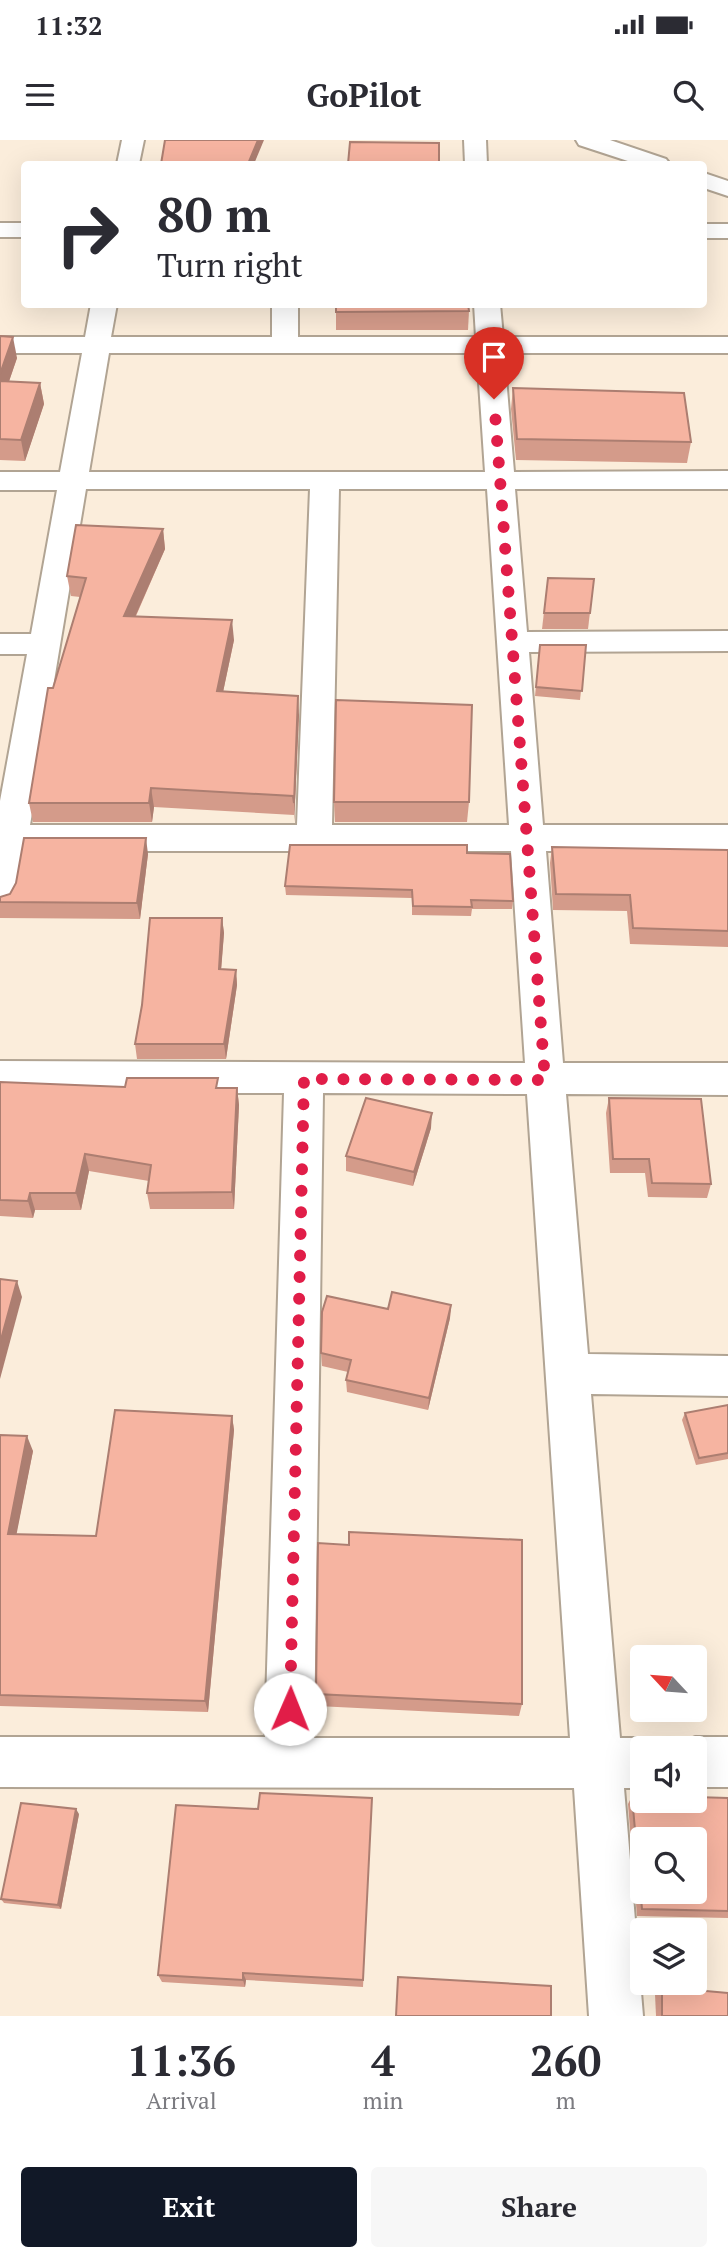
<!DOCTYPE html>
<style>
:root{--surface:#fff;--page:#f7f7f7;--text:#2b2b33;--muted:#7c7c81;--accent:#111827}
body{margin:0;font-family:"PT Serif",serif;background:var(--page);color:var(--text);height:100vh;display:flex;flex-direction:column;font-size:26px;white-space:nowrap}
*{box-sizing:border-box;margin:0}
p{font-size:23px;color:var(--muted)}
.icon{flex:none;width:38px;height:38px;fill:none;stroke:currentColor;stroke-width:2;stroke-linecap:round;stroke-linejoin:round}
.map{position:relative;height:1876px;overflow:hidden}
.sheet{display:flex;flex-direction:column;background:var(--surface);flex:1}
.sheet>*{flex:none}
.top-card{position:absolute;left:21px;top:21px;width:686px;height:147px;border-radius:7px;box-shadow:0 7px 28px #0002;background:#fff;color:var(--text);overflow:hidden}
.needle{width:46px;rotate:296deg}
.controls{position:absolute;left:630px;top:1505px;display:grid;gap:14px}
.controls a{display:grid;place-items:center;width:77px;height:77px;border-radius:7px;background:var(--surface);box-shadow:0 7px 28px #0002;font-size:35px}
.pin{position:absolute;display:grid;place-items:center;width:60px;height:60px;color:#fff;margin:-72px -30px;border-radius:50% 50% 50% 0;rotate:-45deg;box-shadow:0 0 7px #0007}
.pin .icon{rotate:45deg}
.me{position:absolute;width:77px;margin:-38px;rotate:1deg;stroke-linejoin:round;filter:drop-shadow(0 0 5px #0008)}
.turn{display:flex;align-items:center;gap:24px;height:147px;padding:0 21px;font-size:32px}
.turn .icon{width:91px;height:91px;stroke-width:2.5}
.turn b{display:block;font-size:49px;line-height:60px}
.eta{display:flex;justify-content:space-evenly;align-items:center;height:119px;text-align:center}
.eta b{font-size:42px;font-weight:800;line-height:49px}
.button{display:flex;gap:14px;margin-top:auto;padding:14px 21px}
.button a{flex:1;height:80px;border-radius:7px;background:var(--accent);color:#fff;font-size:28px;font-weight:800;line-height:80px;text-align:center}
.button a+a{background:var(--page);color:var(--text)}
.status{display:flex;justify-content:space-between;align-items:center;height:49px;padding:0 35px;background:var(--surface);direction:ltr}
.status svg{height:19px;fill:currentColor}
header{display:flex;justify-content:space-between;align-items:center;height:91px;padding:0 21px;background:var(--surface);font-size:32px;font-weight:800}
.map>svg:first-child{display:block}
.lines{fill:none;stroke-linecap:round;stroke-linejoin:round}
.street-casing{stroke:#b1a493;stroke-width:4}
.street{fill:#fff;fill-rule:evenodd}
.wall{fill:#d49b8a}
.shaded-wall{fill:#ac7e71}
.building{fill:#f6b4a1;stroke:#ac7e71;stroke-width:2;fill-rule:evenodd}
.route{stroke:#e11d48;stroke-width:12;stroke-dasharray:0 21.6}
</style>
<div class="status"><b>11:32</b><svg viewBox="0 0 49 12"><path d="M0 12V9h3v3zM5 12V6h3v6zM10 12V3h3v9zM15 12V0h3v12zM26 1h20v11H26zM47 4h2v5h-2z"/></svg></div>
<header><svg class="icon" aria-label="menu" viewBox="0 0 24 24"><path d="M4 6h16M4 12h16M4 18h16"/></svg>GoPilot<svg class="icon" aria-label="search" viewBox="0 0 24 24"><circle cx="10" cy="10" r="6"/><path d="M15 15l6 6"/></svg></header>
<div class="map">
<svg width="728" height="1876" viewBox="0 0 728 1876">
<rect width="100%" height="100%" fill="#fbeddb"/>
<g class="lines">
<defs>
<g id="street">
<path d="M122,0H144L139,24H117Z"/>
<path d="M464,0H486L487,24H465Z"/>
<path d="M576,0H610L666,19L670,24H637L579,5Z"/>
<path d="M704,33L728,41V56L704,48Z"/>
<rect x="0" y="83" width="24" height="14"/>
<rect x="704" y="84" width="24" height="14"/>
<path d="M91,164H117L111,197H272V164H298V197H476L474,164H500L503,197H728V213H504L514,332L728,331V349H515L527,492L728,491V511L529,512L543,685H728V711H546L563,923H728V955L566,954L588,1214L728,1216V1256L591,1254L620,1598H642L661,1608H642V1648H624L643,1876H589L574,1648L0,1647V1597H265L284,953H0V921L525,923L511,711H26L18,758L13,767L0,771V661L27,514H0V494H31L57,350H0V332H60L82,213H0V197H85ZM109,213H477L485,332H89ZM86,349H310L297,685H30ZM339,349H487L509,685H332ZM323,953L527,954L570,1598H314Z"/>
<path d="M695,1597H728V1647H695V1608H676L677,1604Z"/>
</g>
</defs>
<use href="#street" class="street-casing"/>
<use href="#street" class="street"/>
</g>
<g class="wall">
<path d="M469,171L468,190H336V172Z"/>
<path d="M0,196L17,218L9,241L40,243L44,264L25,321L0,320Z"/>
<path d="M513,248L691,302L687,323L516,320L511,269Z"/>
<path d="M163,389L165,409L136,476L234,500L223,552L299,575L294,682V675L154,667L152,682H33L29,663L53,548L80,457L71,456L67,436Z"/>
<path d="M548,438L594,439L588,489H542Z"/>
<path d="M540,505H586L580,560L535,556Z"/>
<path d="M334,662H469L467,682H335Z"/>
<path d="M552,707L728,710V807L630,804L627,771L553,770L550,723Z"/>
<path d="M467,713L513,761L512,769H472L471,776L412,775V758L286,755L285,746Z"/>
<path d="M148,714L140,779L0,778V757Z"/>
<path d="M222,778L224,793L221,829L236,830L237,845L226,919H137L135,904L142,865Z"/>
<path d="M0,942L125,947L237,948L239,965L234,1069H150L147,1053L149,1041L89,1031L81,1070H35L33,1078L0,1076Z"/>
<path d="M609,958L711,1044L707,1058L648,1057L645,1033H610L606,973Z"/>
<path d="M431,988L413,1046L346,1031V1016Z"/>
<path d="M451,1165L450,1178L428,1270L347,1252L346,1240L348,1232L322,1226L321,1213L388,1169Z"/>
<path d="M728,1265V1319L696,1325L682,1280L685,1273Z"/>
<path d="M232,1276L234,1290L208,1572L0,1566V1295L33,1311L16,1394L96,1396Z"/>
<path d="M316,1554L522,1564L519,1576L317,1566Z"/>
<path d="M632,1656L728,1658V1778L637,1776L628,1664Z"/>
<path d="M372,1658L363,1847L246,1840L245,1847L162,1842L158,1835L258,1669Z"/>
<path d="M79,1674L61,1769L4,1763L1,1759Z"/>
<path d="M662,1847L728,1876H656L655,1854Z"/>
</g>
<g class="shaded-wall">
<path d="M258,0H264L254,24H248Z"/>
<path d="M13,197L17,218L2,262L0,254V234Z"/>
<path d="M40,243L44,264L25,321L21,300Z"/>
<path d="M163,389L165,409L127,495L124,476Z"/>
<path d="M232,480L234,500L219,571L217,551Z"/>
<path d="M298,556L299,575L294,682V663Z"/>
<path d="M151,648L154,667L152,682L149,663Z"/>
<path d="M146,698L148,714L140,779L137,763Z"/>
<path d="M222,778L224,793L220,844L219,829Z"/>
<path d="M236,830L237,845L226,919L224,904Z"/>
<path d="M237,948L239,965L234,1069L232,1052Z"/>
<path d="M432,973L431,988L413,1046L414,1032Z"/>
<path d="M85,1014L89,1031L81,1070L76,1053Z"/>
<path d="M30,1053L35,1070L33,1078L28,1061Z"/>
<path d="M17,1141L22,1157L0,1239V1203Z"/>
<path d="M451,1165L450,1178L428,1270L429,1258Z"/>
<path d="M232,1276L234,1290L208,1572L205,1561Z"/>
<path d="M27,1296L33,1311L14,1407L8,1394Z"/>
<path d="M76,1669L79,1674L61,1769L58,1765Z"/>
<path d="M243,1833L246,1840L245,1847L243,1840Z"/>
</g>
<g class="building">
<path d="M165,0H258L248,24H161Z"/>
<path d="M350,2L439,3V22H456V24H348Z"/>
<path d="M336,164H468L469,171L336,172Z"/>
<path d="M0,196L13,197L0,234Z"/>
<path d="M0,241L40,243L21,300L0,299Z"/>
<path d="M513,248L684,253L691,302L517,299Z"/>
<path d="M76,385L163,389L124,476L232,480L217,551L298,556L294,663L293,656L151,648L149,663H29L48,548H53L86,438L67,436Z"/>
<path d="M548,438L594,439L590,473H544Z"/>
<path d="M540,505H586L582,551L536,547Z"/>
<path d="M336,560L472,565L469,662H334Z"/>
<path d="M24,698H146L137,763L0,762V757L10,754L16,743Z"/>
<path d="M290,705H467V713L510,714L513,761L471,760L472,767L413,766L412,750L285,746Z"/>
<path d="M552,707L728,710V791L633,788L630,755L556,754Z"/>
<path d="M150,778H222L219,829L236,830L224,904H135L142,865Z"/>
<path d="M127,938H218L216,948H237L232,1052L147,1053L151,1025L85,1014L76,1053H30L28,1061L0,1060V942L125,947Z"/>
<path d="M366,958L432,973L414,1032L346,1016Z"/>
<path d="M609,958L701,959L711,1044L652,1043L649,1019H613Z"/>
<path d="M0,1139L17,1141L0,1203Z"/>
<path d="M392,1152L451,1165L429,1258L346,1240L351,1220L321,1213L322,1172L327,1156L388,1169Z"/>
<path d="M728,1265V1313L699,1318L685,1273Z"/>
<path d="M115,1270L232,1276L205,1561L0,1555V1295L27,1296L8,1394L96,1396Z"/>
<path d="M349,1392L522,1400V1564L316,1554L318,1403L349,1405Z"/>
<path d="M260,1653L372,1658L363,1840L243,1833V1840L158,1835L176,1665L258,1669Z"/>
<path d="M632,1656H642V1661H695V1657L728,1658V1771L642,1769ZM642,1699H695V1752H642Z"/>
<path d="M21,1663L76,1669L58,1765L1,1759Z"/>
<path d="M398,1837L551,1846V1876H396Z"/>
<path d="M662,1847L728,1853V1876H662Z"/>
</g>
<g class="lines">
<path class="route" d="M290,1569L304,939L545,940L494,259"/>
</g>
</svg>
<div class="controls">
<a><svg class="needle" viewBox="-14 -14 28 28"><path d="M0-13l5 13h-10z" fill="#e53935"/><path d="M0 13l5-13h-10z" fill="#7c7c81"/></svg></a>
<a><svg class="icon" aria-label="sound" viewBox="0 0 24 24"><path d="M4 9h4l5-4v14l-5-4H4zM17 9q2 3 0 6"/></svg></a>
<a><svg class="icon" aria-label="search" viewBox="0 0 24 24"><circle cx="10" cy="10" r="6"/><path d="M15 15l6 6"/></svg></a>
<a><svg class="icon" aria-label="layers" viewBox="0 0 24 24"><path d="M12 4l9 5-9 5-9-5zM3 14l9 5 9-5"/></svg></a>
</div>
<div class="pin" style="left:494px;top:259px;background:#d93025"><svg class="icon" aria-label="arrive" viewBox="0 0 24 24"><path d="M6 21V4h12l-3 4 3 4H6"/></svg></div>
<svg class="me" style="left:290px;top:1569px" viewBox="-20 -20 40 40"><circle r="19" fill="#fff"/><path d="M0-13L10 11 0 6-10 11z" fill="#e11d48"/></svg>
<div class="top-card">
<div class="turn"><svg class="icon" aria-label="right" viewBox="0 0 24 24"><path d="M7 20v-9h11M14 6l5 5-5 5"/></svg><div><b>80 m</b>Turn right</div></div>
</div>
</div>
<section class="sheet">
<div class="eta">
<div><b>11:36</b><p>Arrival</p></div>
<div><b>4</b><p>min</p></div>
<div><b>260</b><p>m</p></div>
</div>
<div class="button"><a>Exit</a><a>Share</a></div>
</section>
